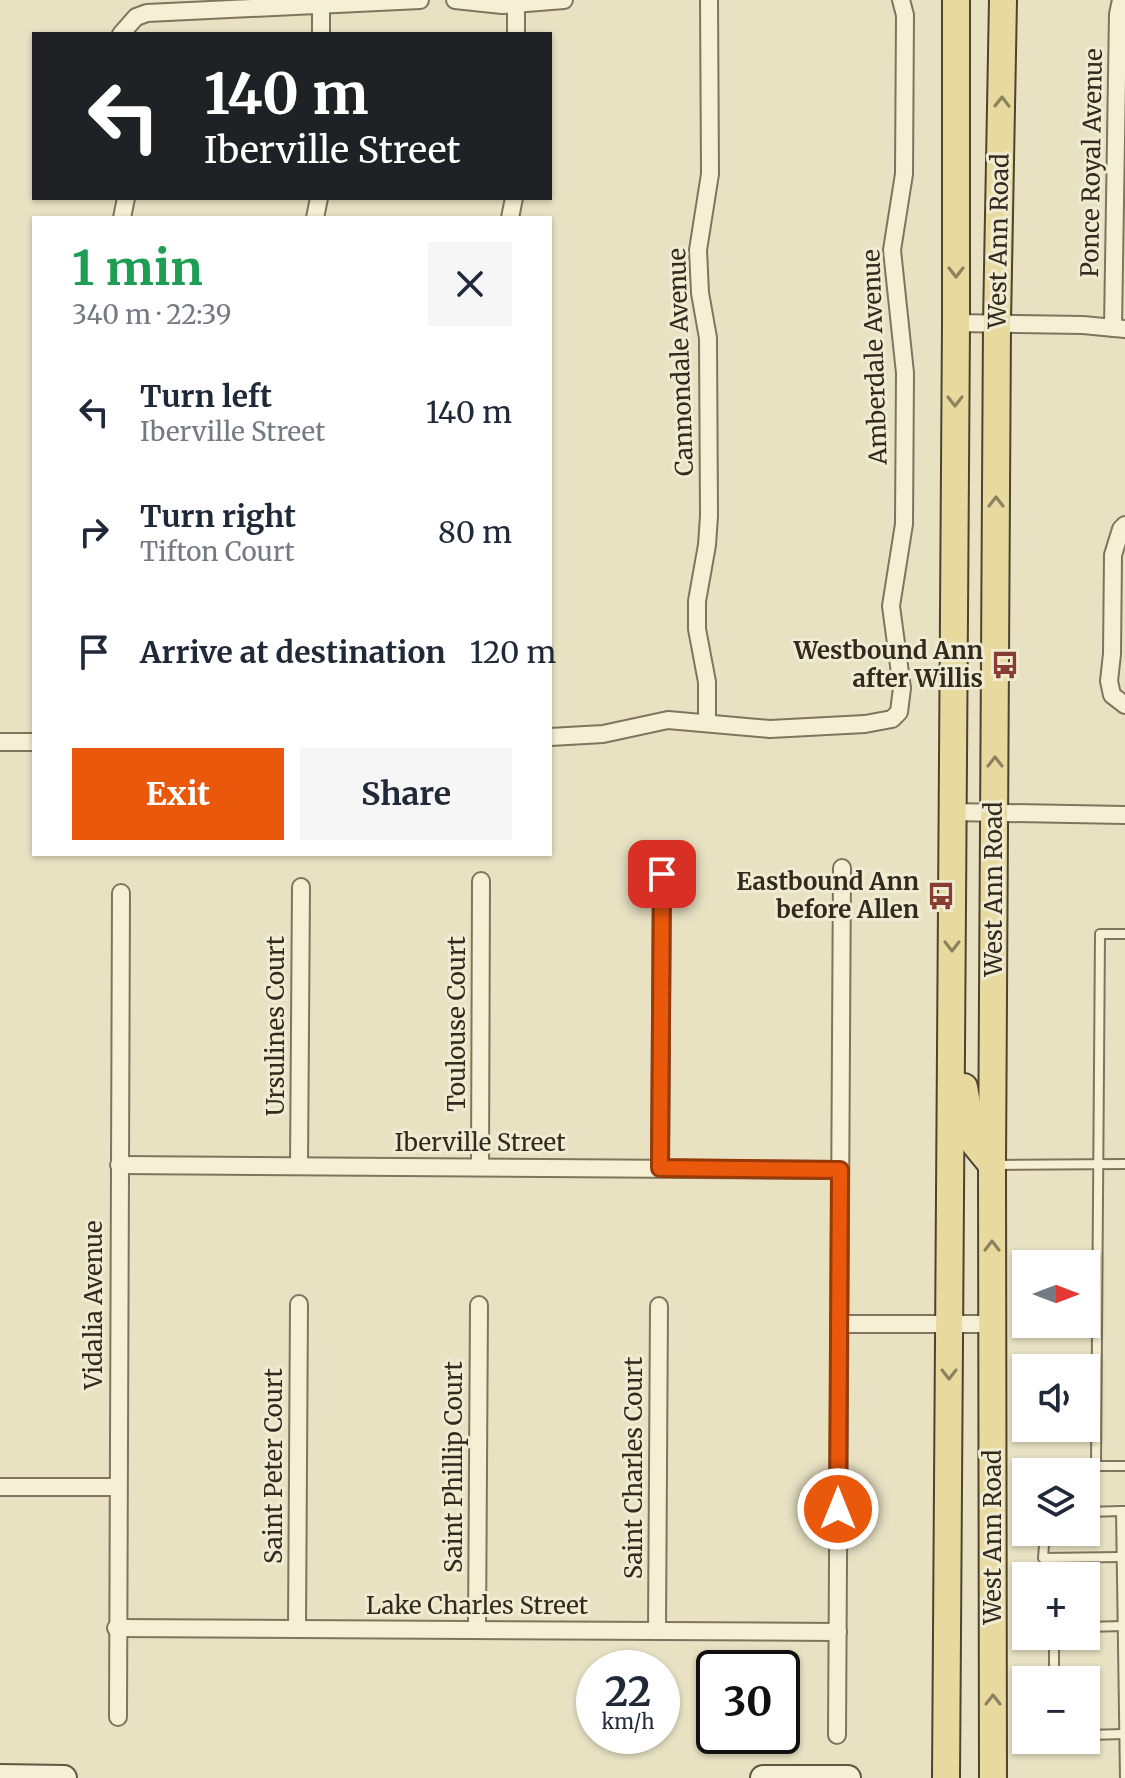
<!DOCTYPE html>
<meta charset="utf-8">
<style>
:root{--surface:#fff;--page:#f6f6f7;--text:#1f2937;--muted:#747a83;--accent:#ea580c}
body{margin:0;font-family:Merriweather,serif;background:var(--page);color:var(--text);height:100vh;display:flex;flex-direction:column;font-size:30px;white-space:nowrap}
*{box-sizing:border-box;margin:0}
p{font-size:26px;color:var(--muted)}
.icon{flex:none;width:44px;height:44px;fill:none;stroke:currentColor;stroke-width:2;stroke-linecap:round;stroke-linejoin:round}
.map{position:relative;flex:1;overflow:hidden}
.panel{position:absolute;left:32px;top:216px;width:520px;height:640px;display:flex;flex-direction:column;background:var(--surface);border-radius:0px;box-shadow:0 2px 6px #0004}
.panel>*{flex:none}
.hud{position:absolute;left:32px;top:32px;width:520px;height:168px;border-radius:0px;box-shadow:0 2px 6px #0004;background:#202124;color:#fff;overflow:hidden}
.needle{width:52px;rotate:90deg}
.fabs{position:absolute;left:1012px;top:1250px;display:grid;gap:16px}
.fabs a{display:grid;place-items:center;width:88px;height:88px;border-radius:0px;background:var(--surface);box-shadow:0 2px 6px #0004;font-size:40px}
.speed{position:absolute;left:576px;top:1650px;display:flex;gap:16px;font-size:40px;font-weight:700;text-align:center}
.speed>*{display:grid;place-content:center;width:104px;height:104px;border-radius:50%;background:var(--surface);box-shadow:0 2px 6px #0004;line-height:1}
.speed small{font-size:20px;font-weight:400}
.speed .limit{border:4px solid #111;border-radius:12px;background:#fff;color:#111}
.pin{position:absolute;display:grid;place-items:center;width:68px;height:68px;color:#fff;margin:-34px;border-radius:16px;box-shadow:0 4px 12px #0006}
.me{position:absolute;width:88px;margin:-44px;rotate:0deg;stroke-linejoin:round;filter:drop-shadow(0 0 6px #0008)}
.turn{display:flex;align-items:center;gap:28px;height:168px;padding:0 40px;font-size:36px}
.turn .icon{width:104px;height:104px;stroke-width:2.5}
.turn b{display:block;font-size:56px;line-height:68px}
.round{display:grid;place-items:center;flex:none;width:84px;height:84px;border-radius:0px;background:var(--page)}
.summary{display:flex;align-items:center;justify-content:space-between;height:136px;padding:0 40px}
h1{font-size:48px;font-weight:700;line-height:60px;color:#1e9e55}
.primary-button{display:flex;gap:16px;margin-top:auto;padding:16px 40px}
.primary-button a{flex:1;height:92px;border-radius:0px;background:var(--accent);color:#fff;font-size:32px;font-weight:700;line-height:92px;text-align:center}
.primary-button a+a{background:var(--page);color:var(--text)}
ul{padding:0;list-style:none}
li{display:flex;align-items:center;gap:24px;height:120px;padding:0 40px}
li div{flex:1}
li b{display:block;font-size:30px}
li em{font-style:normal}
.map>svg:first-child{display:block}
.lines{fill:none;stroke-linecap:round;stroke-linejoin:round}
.service-casing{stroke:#80745c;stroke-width:12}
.minor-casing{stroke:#80745c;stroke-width:20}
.secondary-casing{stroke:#62553f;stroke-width:28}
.primary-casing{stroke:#4f4230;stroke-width:30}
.service{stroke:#f4efd5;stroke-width:8}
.minor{stroke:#f4efd5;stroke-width:16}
.secondary{stroke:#f4efd5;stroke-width:24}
.primary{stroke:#e8da9f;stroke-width:26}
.oneway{stroke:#8d825e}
.route-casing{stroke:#983908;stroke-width:20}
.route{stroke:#ea580c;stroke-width:14}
.labels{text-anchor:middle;stroke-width:6;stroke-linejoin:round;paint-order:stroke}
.street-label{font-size:24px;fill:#322a1e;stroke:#f1ebd2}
.poi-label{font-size:24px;font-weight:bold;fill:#322a1e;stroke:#f1ebd2;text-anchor:end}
</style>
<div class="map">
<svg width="1125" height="1778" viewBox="0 0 1125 1778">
<rect width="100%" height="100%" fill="#e8e2c3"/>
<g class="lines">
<defs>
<g id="service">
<path d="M1125,934H1100L1096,1466H1125"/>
<path d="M998,1165L1125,1164"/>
<path d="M1086,1512L1121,1511"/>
<path d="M1045,1532L1043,1558L1120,1557"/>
<path d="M1086,1627L1123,1626"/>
<path d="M1054,1680V1636"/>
<path d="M1086,1735L1124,1734"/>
<path d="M1125,1778L1121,1511H1125"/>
</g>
<g id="minor">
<path d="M321,0V34"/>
<path d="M455,0L502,5L564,0"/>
<path d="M516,5V34"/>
<path d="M121,34L136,17L147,13L420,0"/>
<path d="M122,218L126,198"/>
<path d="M315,218L319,198"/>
<path d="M510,218L514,198"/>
<path d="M956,323L1083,325L1125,329"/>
<path d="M1113,328L1118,14L1121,0"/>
<path d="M1125,525L1121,529L1113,555L1112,654L1109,681L1112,695L1125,705"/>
<path d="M707,722V682L697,629V601L707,545L709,516L708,338L700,293L698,250L710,174L709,0"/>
<path d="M550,737L603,734L668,720L770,729L865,724L892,719L899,712L902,688L891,606L904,524L905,373L892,250L904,174L905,15L901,0"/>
<path d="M0,742H34"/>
<path d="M952,812L1125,815"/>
<path d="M119,1165L840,1170"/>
<path d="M299,1166L301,887"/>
<path d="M480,1167L481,881"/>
<path d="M660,1168L662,874"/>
<path d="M839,1324H992"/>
<path d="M0,1487H117"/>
<path d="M116,1628L838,1632"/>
<path d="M297,1629L299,1304"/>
<path d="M477,1630L479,1305"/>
<path d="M657,1631L659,1306"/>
<path d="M118,1717L121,893"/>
<path d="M837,1735L842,868"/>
</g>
<g id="secondary">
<path d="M0,1777L64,1778"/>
<path d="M763,1778H848"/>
</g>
<g id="primary">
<path d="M964,1087L974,1143L992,1165"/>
<path d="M946,1778L956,323V0"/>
<path d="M993,1778L992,1165L997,323L1003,0"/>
</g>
</defs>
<use href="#service" class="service-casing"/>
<use href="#minor" class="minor-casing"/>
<use href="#secondary" class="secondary-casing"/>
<use href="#primary" class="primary-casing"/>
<use href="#service" class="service"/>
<use href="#minor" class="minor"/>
<use href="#secondary" class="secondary"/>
<use href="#primary" class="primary"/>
</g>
<defs><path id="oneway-chevron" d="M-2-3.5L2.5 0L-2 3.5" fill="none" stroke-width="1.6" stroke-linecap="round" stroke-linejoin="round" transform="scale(2)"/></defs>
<g class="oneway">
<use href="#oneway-chevron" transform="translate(1002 102) rotate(-89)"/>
<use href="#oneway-chevron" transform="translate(956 272) rotate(90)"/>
<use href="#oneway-chevron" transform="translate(955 401) rotate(90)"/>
<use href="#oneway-chevron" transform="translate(996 502) rotate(-90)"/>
<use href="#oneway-chevron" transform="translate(995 762) rotate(-90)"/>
<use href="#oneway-chevron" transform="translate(952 946) rotate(90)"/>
<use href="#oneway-chevron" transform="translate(992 1246) rotate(-90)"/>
<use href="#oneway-chevron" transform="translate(949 1374) rotate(90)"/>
<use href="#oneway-chevron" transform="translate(993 1700) rotate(-90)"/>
</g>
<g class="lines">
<defs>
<path id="route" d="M662,874L660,1168L840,1170L838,1509"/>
</defs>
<use href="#route" class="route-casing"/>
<use href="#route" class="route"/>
</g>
<defs>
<symbol id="bus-bare" viewBox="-9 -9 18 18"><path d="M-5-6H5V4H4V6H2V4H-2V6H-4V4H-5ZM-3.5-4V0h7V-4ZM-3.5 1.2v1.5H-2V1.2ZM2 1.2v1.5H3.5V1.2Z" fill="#883d33" stroke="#f1ebd2" stroke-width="2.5" paint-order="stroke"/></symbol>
</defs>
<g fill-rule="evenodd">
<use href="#bus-bare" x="985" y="645" width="40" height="40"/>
<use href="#bus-bare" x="921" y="876" width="40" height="40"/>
</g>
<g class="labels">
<g class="street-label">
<text transform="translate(1092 163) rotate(-89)" y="8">Ponce Royal Avenue</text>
<text transform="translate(999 241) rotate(-89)" y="8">West Ann Road</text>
<text transform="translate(875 357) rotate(-92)" y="8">Amberdale Avenue</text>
<text transform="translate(681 362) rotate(-92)" y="8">Cannondale Avenue</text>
<text transform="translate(994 889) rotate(-90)" y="8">West Ann Road</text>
<text transform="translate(457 1024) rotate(-90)" y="8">Toulouse Court</text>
<text transform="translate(276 1026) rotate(-90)" y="8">Ursulines Court</text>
<text x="480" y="1151">Iberville Street</text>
<text transform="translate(94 1305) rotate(-90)" y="8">Vidalia Avenue</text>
<text transform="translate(274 1466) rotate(-90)" y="8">Saint Peter Court</text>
<text transform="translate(454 1467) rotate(-90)" y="8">Saint Phillip Court</text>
<text transform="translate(634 1468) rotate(-90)" y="8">Saint Charles Court</text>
<text transform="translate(993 1537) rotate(-90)" y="8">West Ann Road</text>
<text x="477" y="1614">Lake Charles Street</text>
</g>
<g class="poi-label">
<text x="983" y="659">Westbound Ann<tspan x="983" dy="28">after Willis</tspan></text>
<text x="919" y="890">Eastbound Ann<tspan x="919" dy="28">before Allen</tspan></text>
</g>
</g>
</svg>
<div class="fabs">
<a><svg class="needle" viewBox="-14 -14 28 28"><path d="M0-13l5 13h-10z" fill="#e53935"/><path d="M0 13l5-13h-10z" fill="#747a83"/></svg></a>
<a><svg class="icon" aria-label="sound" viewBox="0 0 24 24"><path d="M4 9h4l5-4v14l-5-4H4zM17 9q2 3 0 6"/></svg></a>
<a><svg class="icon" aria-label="layers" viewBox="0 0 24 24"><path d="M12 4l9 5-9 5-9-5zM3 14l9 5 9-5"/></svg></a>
<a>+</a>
<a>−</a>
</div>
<div class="speed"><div>22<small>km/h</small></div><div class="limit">30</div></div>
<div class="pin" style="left:662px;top:874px;background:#d93025"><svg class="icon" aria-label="arrive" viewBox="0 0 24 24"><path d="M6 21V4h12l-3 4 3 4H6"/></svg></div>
<svg class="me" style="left:838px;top:1509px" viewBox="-20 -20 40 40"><circle r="17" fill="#ea580c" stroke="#fff" stroke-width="3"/><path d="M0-11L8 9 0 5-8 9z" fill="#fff"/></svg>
<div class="hud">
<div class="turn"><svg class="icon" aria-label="left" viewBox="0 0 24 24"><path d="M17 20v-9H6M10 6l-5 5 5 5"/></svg><div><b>140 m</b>Iberville Street</div></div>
</div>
<section class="panel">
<div class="summary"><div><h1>1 min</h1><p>340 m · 22:39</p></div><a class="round"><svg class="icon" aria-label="close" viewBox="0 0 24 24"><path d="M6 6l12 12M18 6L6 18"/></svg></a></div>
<ul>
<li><svg class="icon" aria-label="left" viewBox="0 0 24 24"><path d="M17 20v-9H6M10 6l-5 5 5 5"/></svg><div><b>Turn left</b><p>Iberville Street</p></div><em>140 m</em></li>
<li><svg class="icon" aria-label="right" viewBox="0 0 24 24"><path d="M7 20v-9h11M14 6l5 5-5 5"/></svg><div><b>Turn right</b><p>Tifton Court</p></div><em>80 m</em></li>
<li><svg class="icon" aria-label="arrive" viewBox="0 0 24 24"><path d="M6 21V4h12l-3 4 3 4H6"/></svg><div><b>Arrive at destination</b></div><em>120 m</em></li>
</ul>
<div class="primary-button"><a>Exit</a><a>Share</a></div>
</section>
</div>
